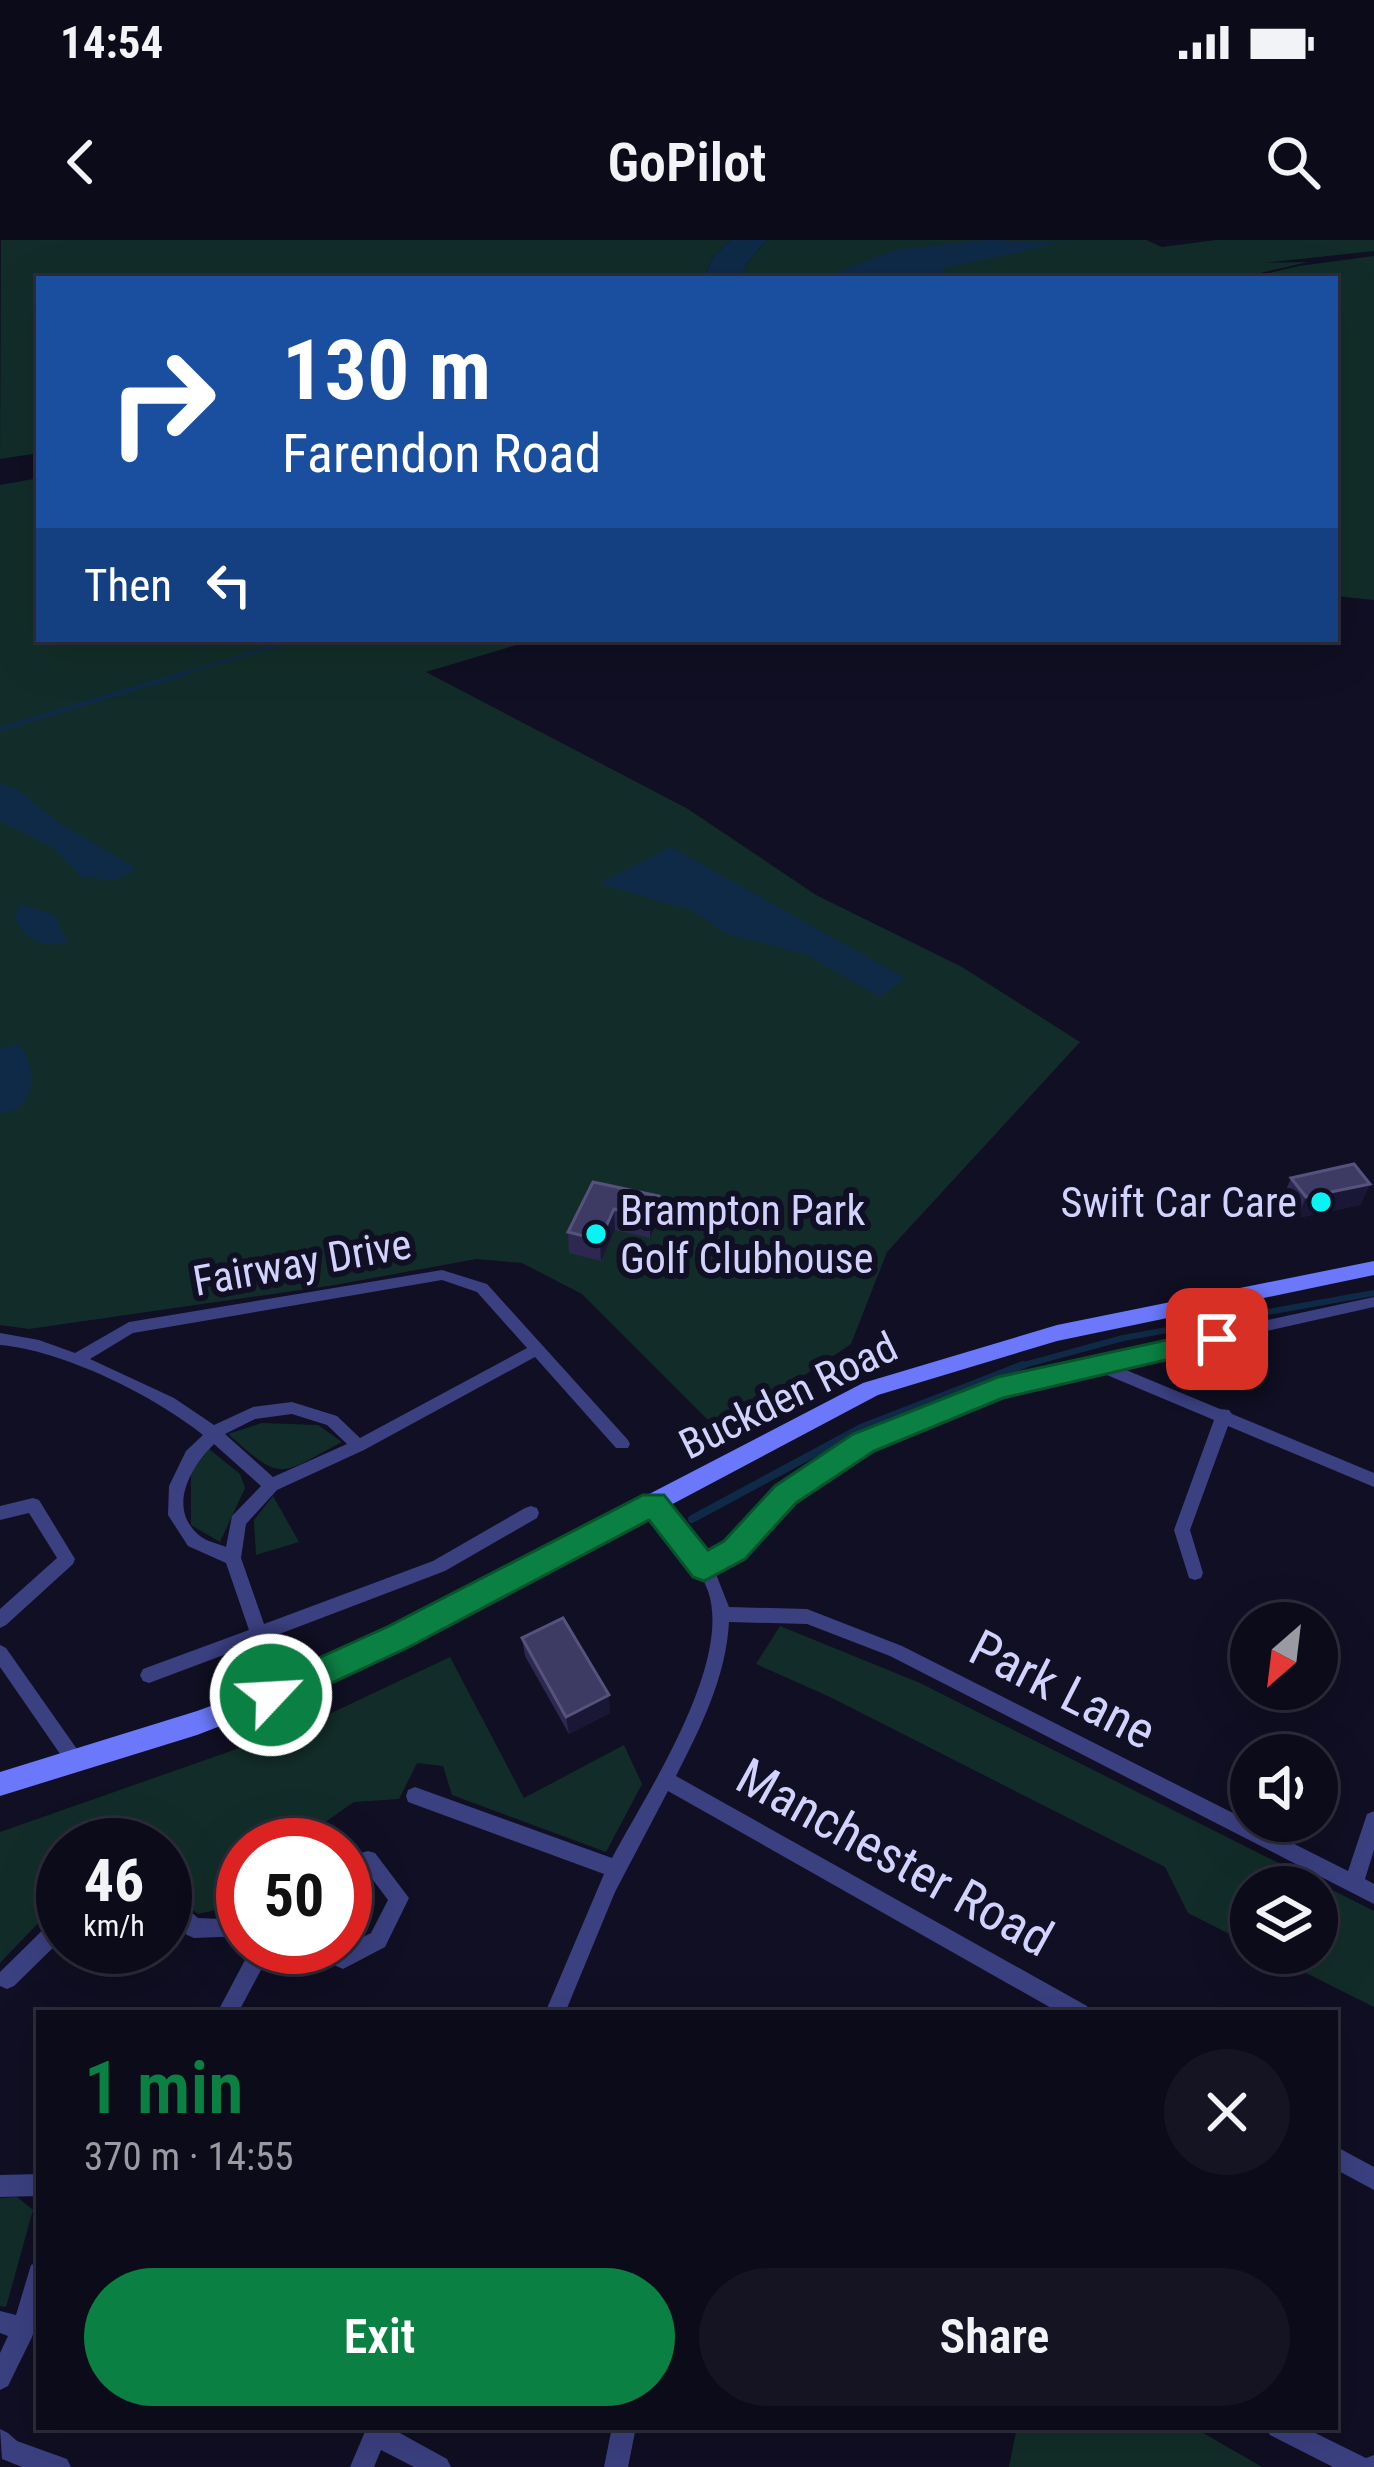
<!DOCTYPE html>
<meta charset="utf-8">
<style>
:root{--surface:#0c0b1a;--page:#151423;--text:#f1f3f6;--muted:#9a9ba2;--line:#2c2b39;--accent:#0b8043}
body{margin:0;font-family:"Roboto Condensed",sans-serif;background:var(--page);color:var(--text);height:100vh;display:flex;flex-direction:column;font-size:45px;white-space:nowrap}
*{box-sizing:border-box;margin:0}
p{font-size:39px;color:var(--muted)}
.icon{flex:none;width:66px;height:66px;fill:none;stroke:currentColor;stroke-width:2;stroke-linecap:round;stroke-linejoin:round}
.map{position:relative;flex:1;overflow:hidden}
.details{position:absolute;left:36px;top:1770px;width:1302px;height:420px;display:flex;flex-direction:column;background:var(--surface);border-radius:0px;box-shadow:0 12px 48px #0002,0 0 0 3px var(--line)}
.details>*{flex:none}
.guide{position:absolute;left:36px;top:36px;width:1302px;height:366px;border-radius:0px;box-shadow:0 12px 48px #0002,0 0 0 3px var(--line);background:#1a4fa0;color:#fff;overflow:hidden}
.needle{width:78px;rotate:208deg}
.fabs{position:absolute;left:1230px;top:1362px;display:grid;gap:24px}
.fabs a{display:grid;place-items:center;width:108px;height:108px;border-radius:50%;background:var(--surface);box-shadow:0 12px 48px #0002,0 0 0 3px var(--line);font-size:60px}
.speed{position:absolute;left:36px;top:1578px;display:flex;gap:24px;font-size:60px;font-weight:700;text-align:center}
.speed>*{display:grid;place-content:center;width:156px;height:156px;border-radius:50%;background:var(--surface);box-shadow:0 12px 48px #0002,0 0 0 3px var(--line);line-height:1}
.speed small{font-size:30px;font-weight:400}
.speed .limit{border:18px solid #d22;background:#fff;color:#111}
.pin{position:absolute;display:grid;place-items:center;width:102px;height:102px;color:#fff;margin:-51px;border-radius:24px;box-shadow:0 6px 18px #0006}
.me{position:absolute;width:132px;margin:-66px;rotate:65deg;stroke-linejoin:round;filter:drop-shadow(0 0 9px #0008)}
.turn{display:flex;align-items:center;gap:42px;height:252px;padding:0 48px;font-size:54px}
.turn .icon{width:156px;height:156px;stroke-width:2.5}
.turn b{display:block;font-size:84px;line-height:102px}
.then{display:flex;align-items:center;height:114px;padding:0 48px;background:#0003;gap:24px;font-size:45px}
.round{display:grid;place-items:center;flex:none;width:126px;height:126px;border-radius:63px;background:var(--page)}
.head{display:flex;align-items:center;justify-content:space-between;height:204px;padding:0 48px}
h1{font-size:72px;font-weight:600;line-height:90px;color:var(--accent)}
.primary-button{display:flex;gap:24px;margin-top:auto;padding:24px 48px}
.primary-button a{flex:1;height:138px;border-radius:72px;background:var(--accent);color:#fff;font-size:48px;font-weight:600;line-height:138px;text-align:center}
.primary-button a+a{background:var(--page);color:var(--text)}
.status{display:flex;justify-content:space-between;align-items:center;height:84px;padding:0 60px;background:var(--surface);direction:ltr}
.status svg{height:33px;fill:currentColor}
header{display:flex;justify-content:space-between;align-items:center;height:156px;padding:0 48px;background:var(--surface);font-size:54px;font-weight:600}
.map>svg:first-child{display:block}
.green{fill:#122d29}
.water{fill:#0f2a47}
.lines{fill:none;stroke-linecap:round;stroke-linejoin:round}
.stream-far3{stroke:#0f2a47;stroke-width:3}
.stream-far2{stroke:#0f2a47;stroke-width:4.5}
.stream-far1{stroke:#0f2a47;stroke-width:6}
.stream{stroke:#0f2a47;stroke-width:8}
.minor{fill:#3b4081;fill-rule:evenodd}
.secondary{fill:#6b78fb;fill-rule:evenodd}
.wall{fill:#2c2850}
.shaded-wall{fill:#191636}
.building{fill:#3d3a63;stroke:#55527b;stroke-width:3}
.route{fill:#0b8043;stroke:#07532c;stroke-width:3}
.poi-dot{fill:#06f5f2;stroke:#100f23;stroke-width:4.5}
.labels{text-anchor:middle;stroke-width:12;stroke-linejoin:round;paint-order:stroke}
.poi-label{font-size:42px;fill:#d2d2fe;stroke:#100f23;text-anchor:end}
.street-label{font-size:42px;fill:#d2d2fe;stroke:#100f23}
.near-street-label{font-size:51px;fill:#d2d2fe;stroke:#100f23}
</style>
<div class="status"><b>14:54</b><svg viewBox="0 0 49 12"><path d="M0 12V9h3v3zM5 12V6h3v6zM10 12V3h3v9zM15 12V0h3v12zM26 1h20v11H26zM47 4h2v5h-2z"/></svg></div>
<header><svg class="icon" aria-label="back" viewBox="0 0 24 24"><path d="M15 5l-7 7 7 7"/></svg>GoPilot<svg class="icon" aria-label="search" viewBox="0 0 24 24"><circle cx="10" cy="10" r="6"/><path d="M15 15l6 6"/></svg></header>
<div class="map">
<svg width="1374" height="2227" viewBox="0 0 1374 2227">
<rect width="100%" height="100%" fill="#100f23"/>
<g class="green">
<path d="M1,0H730L713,17L703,39H39V213L0,219Z"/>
<path d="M767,0H1146L1162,7L1216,0H1374V11L1264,23L1308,22L1234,39H741L747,23Z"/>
<path d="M1374,16V360L1335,356V39H1244L1299,26Z"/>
<path d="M39,238V399H537L426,432L688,569L816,655L962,727L1080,802L887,1012L851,1104L720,1192L582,1054L522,1023L476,1019L335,1045L29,1089L0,1085V245Z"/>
<path d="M262,1183L318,1185L342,1202C278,1235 284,1244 228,1194Z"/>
<path d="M209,1209L240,1234L245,1248L220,1302L191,1285V1233Z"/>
<path d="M273,1256L299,1302L256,1315L254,1280Z"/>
<path d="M780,1386L920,1443L1374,1671V1767L1266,1713H1317V1647H1251V1705L1188,1673L1165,1627L830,1457L756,1424Z"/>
<path d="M450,1417L524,1558L624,1505L642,1544L606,1612L452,1555L443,1526L417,1523L399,1559L354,1562L292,1605H243V1655L237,1665L198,1674L168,1648L165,1605H63V1657L0,1723V1592L308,1484Z"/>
<path d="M17,1957L33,1970L6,2067L0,2066V1958Z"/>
<path d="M1017,2187H1193L1262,2227H1009Z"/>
</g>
<g class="water">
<path d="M730,0H767L747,23L741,39H703L713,17Z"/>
<path d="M986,0L1113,4H1056L944,28L946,35L926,39H820L895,10Z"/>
<path d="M0,544L19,550L55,580L137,629L115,640L82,637L54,608L0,581Z"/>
<path d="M671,607L905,738L880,757L805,714L727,694L691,670L600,644Z"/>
<path d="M21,664L54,675L68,702C45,709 25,701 15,678Z"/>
<path d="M19,805C39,827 36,872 0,873V807Z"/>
</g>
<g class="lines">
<path class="stream-far3" d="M175,436L298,399"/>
<path class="stream-far2" d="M0,489L185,433"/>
<path class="stream-far1" d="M1013,1128L1123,1098L1374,1053"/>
<path class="stream" d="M692,1279L861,1188L1023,1125"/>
<g class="minor">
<path d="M442,1030L487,1044L628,1200L630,1204L628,1208H616L535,1117L364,1210L277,1250L246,1284L241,1318L264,1384L433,1321L525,1268L531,1266L537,1268L539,1273L537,1278L445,1331L269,1398L280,1455L277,1461L271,1463L265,1461L262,1455L253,1404L149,1443L143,1441L140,1435L143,1429L249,1390L226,1323L188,1306L168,1275L169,1246L186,1211L203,1195C155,1156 62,1110 0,1105V1093L39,1100L75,1113L129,1082ZM442,1040L477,1052L527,1108L360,1198L337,1176L292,1162L253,1167L214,1185L174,1158L90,1119L133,1093ZM292,1174L327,1185L347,1204L273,1237L225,1194L255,1179ZM214,1204L261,1246L232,1276L226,1307C219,1304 206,1301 200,1296C166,1268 191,1227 214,1204Z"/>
<path d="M1374,1057V1067L1114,1125L1220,1169L1229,1170L1232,1174L1374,1233V1247L1228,1186L1190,1290L1203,1333L1201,1338L1195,1340L1189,1338L1174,1290L1214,1180L1095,1130L1002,1153L869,1206L791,1259L740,1315L714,1329L729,1367L807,1369L902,1406L1348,1631L1367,1574L1374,1571V1610L1365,1639L1374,1644V1664L890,1416L807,1384L729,1382C726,1437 701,1487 676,1536L1087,1766L1090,1773H1060L668,1551L615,1652L565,1773H545L604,1634L408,1562L406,1556L408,1550L415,1547L612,1618C646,1554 733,1424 708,1351C697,1320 670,1294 648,1269L646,1264L648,1259L654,1257L660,1259L707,1317L728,1305L779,1249L857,1198L994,1144L1096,1117Z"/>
<path d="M33,1258L39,1260L75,1319L73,1324L6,1385L0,1388V1369L57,1318L29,1273L0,1280V1266Z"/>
<path d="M0,1405L6,1408L79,1512L82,1518L79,1524L73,1527L67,1524L0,1427Z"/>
<path d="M368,1611L375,1613L409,1658L385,1707L343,1729L310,1714L308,1709C298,1723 279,1729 262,1728L238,1773H217L245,1720L237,1707L240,1700L243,1699V1707L342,1708L371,1693L388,1660L358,1620L361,1613Z"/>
<path d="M165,1653L172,1656L198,1678L243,1680V1696L194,1698L187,1695L165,1676Z"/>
<path d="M63,1674V1698L14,1746L7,1749L0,1746V1732L56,1677Z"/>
<path d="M1335,1906L1374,1927V1950L1335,1929Z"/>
<path d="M39,1934V1956L0,1957V1935Z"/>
<path d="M39,2022V2076L32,2097L8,2146L0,2150V2113L8,2096L0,2093V2071L16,2075L31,2025Z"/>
<path d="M367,2187H389L447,2219L451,2227H414L381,2210L374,2227H350Z"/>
<path d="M612,2187H636L628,2227H604Z"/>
<path d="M1266,2187H1303L1366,2218L1374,2215V2227H1333L1270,2195Z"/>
<path d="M0,2189L8,2193L17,2201L67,2219L71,2227H22L2,2219Z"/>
</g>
<path class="secondary" d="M1374,1021V1035L1057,1101L878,1155L407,1405L280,1463L197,1495L0,1556V1532L197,1471L262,1447L389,1389L863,1143L1057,1085Z"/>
</g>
<g class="wall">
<path d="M1291,938L1370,944L1360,965L1297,978L1282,959Z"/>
<path d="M593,942L659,956L660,977L650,998L615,990L601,1021L569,1013L568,992Z"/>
<path d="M522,1398L610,1473L569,1494L525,1416Z"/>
</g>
<g class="shaded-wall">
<path d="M1370,944L1360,965L1297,978L1306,957Z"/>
<path d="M659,956L660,977L650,998V977Z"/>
<path d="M614,969L615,990L601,1021L600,1000Z"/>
<path d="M609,1455L610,1473L569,1494L566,1477Z"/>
</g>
<g class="building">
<path d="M1354,924L1370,944L1306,957L1291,938Z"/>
<path d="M593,942L659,956L650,977L614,969L600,1000L568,992Z"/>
<path d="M563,1378L609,1455L566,1477L522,1398Z"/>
</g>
<path class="route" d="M1217,1089L1230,1099L1226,1106L1003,1158L874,1211L796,1263L745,1319L704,1341L693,1337L649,1280L409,1407L282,1466L271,1470L259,1466L255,1455L259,1445L387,1387L643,1255H664L708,1310L724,1301L775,1246L853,1194L998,1137Z"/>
<g class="poi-dot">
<circle cx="1321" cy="962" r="12"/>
<circle cx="596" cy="994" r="12"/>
</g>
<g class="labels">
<g class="poi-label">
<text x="1297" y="977">Swift Car Care</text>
<text x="620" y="985" text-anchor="start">Brampton Park<tspan x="620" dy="48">Golf Clubhouse</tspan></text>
</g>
<g class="street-label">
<text transform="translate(302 1022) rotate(-10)" y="15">Fairway Drive</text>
<text transform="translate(788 1155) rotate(-26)" y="15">Buckden Road</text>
</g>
<g class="near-street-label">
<text transform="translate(1063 1449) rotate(27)" y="18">Park Lane</text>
<text transform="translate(895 1617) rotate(29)" y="18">Manchester Road</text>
</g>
</g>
</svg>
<div class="fabs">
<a><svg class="needle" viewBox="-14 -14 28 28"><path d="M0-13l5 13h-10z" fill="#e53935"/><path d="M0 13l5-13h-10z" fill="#9a9ba2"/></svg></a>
<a><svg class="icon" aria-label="sound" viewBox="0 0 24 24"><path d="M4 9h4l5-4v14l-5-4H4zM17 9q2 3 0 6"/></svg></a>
<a><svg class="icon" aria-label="layers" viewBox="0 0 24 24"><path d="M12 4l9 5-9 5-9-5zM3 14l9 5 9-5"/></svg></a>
</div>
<div class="speed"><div>46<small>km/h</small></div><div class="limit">50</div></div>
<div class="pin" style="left:1217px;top:1099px;background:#d93025"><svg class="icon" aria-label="arrive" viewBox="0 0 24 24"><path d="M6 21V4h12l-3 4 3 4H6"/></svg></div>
<svg class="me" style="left:271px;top:1455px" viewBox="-20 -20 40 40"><circle r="17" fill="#0b8043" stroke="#fff" stroke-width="3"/><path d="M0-11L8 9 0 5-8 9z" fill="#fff"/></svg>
<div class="guide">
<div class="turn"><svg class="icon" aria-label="right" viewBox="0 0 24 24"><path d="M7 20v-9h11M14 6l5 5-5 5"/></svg><div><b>130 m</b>Farendon Road</div></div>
<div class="then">Then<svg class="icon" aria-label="left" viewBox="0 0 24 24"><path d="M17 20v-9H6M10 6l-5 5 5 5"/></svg></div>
</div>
<section class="details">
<div class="head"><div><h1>1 min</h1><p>370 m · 14:55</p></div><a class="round"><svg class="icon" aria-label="close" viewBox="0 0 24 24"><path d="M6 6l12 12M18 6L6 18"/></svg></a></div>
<div class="primary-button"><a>Exit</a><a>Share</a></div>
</section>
</div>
